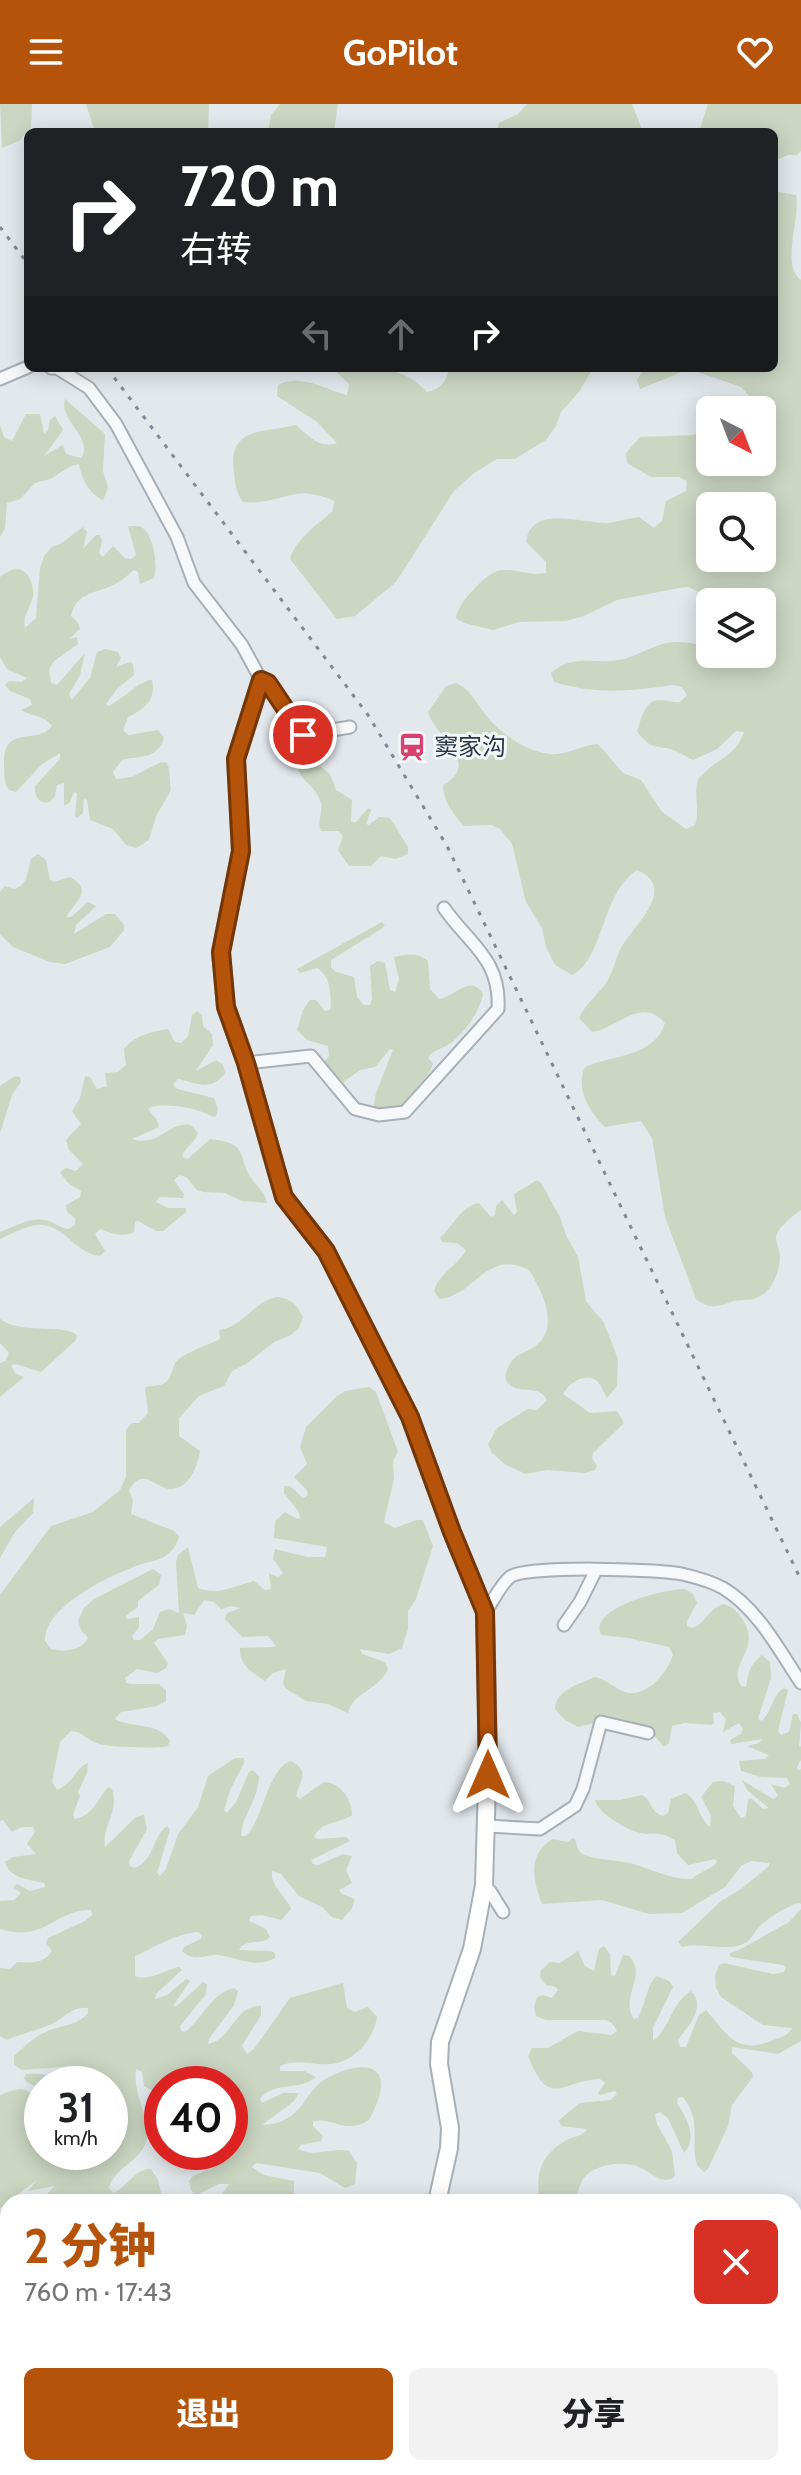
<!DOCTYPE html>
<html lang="zh">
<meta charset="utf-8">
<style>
:root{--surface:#fff;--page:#f2f2f2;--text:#202124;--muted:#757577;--accent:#b45309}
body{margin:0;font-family:Cabin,"Noto Sans SC",sans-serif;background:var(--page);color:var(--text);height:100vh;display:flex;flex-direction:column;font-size:30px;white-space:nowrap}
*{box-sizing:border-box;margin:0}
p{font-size:26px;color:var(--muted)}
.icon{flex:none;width:44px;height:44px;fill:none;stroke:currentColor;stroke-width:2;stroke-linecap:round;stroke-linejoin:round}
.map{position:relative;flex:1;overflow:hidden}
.details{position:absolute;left:0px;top:2090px;width:802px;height:282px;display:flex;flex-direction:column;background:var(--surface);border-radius:24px 24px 0 0;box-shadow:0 4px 20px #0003}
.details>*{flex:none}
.hud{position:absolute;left:24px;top:24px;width:754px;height:244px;border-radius:12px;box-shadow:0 4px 20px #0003;background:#202124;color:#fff;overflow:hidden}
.needle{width:52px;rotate:138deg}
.buttons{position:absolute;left:696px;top:292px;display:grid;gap:16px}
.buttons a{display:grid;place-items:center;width:80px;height:80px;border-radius:12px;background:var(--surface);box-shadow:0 4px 20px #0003;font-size:40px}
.speed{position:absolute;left:24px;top:1962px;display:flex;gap:16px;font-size:40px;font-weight:700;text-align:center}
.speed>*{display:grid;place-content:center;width:104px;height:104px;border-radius:50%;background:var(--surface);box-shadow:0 4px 20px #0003;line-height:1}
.speed small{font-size:20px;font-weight:400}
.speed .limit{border:12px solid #d22;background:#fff;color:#111}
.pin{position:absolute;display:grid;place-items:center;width:68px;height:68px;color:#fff;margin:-34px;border:4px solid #fff;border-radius:50%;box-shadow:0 2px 8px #0007}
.me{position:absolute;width:88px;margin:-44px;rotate:0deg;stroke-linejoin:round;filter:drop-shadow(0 0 6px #0008)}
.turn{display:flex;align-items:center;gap:28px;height:168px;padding:0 24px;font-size:36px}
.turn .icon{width:104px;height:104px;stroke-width:2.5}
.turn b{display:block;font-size:56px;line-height:68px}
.lanes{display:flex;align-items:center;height:76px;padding:0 24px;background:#0003;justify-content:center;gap:40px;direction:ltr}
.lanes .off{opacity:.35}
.round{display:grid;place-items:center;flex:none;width:84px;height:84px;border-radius:12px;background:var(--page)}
.overview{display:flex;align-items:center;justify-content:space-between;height:136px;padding:0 24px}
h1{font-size:48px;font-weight:800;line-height:60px;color:var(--accent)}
.cta{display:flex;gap:16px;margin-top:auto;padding:16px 24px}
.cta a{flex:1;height:92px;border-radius:12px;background:var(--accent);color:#fff;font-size:32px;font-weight:800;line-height:92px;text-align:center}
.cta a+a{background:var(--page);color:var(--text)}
header{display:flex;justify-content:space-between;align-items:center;height:104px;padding:0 24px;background:var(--accent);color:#fff;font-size:36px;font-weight:800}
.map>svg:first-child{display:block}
.green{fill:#cbd6c3;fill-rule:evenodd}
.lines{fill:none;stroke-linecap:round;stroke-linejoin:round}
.street-casing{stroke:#a7b0b7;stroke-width:15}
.secondary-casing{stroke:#a7b0b7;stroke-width:20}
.street{stroke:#f6f8fa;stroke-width:11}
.secondary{stroke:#fff;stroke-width:16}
.rail{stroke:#7b8a97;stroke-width:3;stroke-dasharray:4 8;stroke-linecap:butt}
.route-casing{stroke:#753606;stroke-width:20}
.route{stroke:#b45309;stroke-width:14}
.labels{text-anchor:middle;stroke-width:6;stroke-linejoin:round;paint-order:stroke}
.poi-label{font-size:24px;fill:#293846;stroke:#f3f6f9;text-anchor:start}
</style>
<header><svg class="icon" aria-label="menu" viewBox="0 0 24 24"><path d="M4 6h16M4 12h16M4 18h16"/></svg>GoPilot<svg class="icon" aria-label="heart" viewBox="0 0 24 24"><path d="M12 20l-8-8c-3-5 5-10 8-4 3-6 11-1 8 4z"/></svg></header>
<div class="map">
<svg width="801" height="2371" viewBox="0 0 801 2371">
<rect width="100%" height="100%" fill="#e3e8ec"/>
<g class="green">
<path d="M0,0H32L31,24L19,37L2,44Z"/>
<path d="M86,0H209L208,28H95Z"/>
<path d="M280,0H338L334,28H268L271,11Z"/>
<path d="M527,0H632L643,28H497L499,19L518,10Z"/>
<path d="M708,0H801V47L797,51H788L774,57V28H699Z"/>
<path d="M774,87L796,91C801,114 780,161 801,176V1106C793,1112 777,1123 776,1134C776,1140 780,1146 780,1152C780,1167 772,1189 756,1194C749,1197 739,1195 731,1198C717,1203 708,1205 696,1195L665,1113L652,1034L641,1017L605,1023C589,1007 575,985 585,963C612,951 655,953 665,919C641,892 618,924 592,928L579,914C586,899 597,892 606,879C613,869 615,855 621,844C631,824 680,784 637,766C601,789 604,856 572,871L555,861L546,843L542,824L526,798L512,740L500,725L491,721L464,722C453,710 443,697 443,681C483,659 434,632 428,608L446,582L456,579C469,585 474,595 482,606C497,627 523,647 549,650C567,652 580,641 598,640L623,669L641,676L662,708L686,725L695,721C701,706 691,681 701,672C717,655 736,652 744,628L736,627L717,645L693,656C685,652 675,645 666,644C649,642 649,641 637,628C641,617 644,596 659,596C666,596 672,599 680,598L687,591L682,583L673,581C629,587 598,591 554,578L551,569C574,548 598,562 624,555C642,550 659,537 678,538C689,538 699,541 710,542V550H762V498H721L688,483L679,484L617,496L584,512L566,517L519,518L493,526L464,519L456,514C457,500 487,467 502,466C518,465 530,472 546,469V458L526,438C531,399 584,420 608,419C618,418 628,414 639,413L654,424L662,417L666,397L686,387L687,377L679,373H651L627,359L626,349L640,333L693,331L710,327V358H762V306H752L754,297L741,283L689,265L640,285L637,276L644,264H774ZM710,402H762V454H710Z"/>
<path d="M332,264C371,264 397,258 427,288C440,285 447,278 449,264H593L579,288L561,308L556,322L546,336L515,355H497L474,369L454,387L396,478L355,512L337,515L290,455C296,434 317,421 333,407L334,397C293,378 281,402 243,398C236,389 235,379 234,368C227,322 265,329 296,321C309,332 319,345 337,339L317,318L277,292L278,281C300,269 324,285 347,291L349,280Z"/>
<path d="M65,295L105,330L103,367L108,384L103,396C90,391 81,374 79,360L71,362L50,375L35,379L20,395L7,399L5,424L0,433V321L4,333L12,337L26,310H40L44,330L48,326L50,316L55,312L63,326L44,352L63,341L66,350L81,354C95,335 58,316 65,295Z"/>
<path d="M128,422C132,422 137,421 141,423C154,429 158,463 154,474L140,480L138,468L134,466C127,472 120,478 111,482C93,490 76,489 71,512L78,519L80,525L69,535L77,533L78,540L54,557L49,566L51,579L57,581L85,549L80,571L69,590L72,596L90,574L97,548L105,545L118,548L121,554L116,563L130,558L133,560L134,571L117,585L106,600L108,602C123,596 139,576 152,576C156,596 145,605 128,613L123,626L129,631L158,626L164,633C157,657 140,651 122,656L113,668L116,675L132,673L161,658L167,659C171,669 169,676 171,686L156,712L149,736L136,744L126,741L113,725L90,716L87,696L84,695L83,709L77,714L75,712L77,689L74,688L70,698L64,702V679L57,681L55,692L50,698C39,701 34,691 35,682L60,655V649L41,661L16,688L9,686C3,678 5,671 4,661C3,619 36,642 52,622C43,610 32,613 21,606L32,601L30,595L10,587L5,581L9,577L22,578L27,574L7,565L0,553V473C16,459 30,464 33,486C35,500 21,510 25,524L36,514L40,465L44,452L52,443L60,440L83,423L87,428L83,445L96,431H100L102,437L99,449L103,453L113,442L125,454L131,455L136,451Z"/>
<path d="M305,641L310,644L315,658L330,670L336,686L352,696L351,718H356L368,704L371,706L366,720L369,721L379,713L390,714L408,743V750L395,755L381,752L371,762H349L338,746L343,732L339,727H321C316,715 325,707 320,696C312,676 295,678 297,651Z"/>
<path d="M38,750L46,756L50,776L54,778L70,773C95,787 74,798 66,813H71L88,798L96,802L76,821L74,830L106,810H115L124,821V826L110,843L65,860L50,858L13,843L0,830V788L5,782L14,785C29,781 27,767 31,755Z"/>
<path d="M382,818L385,821L381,825L331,856V863L336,868L354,873L357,893L364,901H370L372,895L370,862L378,857L385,859L390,886L395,888L399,875L394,853C406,850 418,848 428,857L430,885L439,895C455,893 470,869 483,890C480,908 463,931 448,941C441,945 436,945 430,951L428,954L433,959L431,966L398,1009L373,1005L376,989L393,946L390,945L375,963L360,966L341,980L322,961L329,952L328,942L307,936L297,926L303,906L310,896H316L325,907L330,906L331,902C330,887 331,873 317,864L300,869L297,865Z"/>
<path d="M197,907L202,911L203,922L212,930L213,941L196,967L216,956L223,961L225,969C212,988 196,979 178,975L173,980L177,985L214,994L218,1005L216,1012L213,1013C197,1004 170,999 151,1003L148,1005L157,1016L159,1023L132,1035C159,1044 169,1017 191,1021L198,1029C195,1039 184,1044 182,1053L188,1055L210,1035C252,1040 235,1051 253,1077C259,1085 265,1088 267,1099L242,1097L225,1089L203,1088L197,1086L186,1073L180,1071L174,1076L184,1090L183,1094L159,1093L156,1098L168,1104H186V1108L163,1127H156L138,1117L135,1118L134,1128C123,1134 111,1129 100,1125L95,1130L105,1147L100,1152C77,1150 66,1124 43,1121C30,1119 12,1130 0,1135V1128C13,1123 31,1113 45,1116C54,1118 60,1124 69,1125L75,1121V1114L67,1108L66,1101L80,1093L81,1087L68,1079L60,1068L66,1064L76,1067L83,1060L69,1046L66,1036L81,1020L72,1007L80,994L85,972L90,973L97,985L107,982L105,969L118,968L126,961L124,945C133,932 153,927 168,925L175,938L181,939L188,932L192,911Z"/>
<path d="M15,972L20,973L21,978L12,991L0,1029V982Z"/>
<path d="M537,1076L541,1079L560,1113L566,1131L578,1153L586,1197L604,1219L618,1255L617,1282L607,1294C604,1289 601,1280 597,1277C585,1267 568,1280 563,1290L590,1309L617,1307L624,1319L593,1349L592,1354L597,1362L595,1366L585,1369L547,1366L526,1370L506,1361L492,1349L488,1340L497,1324L528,1305L537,1306L547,1296C538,1277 512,1295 505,1273C512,1245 525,1253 540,1238C558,1218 541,1185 529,1166C486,1144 476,1192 439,1195L434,1187C438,1170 458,1162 466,1146L457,1139L442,1138L440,1134C453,1122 461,1102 479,1099L491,1113L495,1111L496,1102L502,1096L514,1111L517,1108L514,1090Z"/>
<path d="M278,1193C292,1195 297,1201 303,1213L299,1224L291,1231L274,1238L246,1260L232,1267L224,1282L199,1292L179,1314V1332L200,1347C198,1362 188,1387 169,1385C153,1383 144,1362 129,1386L133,1396L131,1410L174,1427L179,1432C177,1441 173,1447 165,1452C158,1457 150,1457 142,1460C112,1470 44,1502 45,1537L51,1545C65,1548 81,1547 88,1534L81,1526L78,1516L84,1504L94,1495L153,1465L161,1471L159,1481L138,1497V1503L126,1512L127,1515L139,1513V1523L132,1532L134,1536H140L153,1525L160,1508L169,1505L179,1509L176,1458L178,1451L188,1443L198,1484C217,1492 235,1482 254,1477L265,1486L271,1485L269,1469L278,1473L283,1469L273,1455L275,1445L307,1453H325L327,1443L274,1434L275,1417L285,1408L297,1415L300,1414L299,1408L284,1389V1382H290L303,1394L308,1391L306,1385L294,1373L307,1360L300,1343L306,1323L337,1292L345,1287L369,1283L376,1288L398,1348L393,1357L394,1375L384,1418L395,1424L416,1416H423L433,1442L416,1495L408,1507V1525L402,1544L389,1550L360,1545L362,1550L385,1558L388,1565C380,1585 352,1589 348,1609L328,1600L306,1597L285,1584L283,1578L286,1565L273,1569L265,1577C252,1569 239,1560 240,1544L273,1543L276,1542L268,1532L242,1533L225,1515L227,1509L241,1504L231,1502L221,1505L214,1498L204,1496L194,1511L183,1509L187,1522L185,1531L158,1535L154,1539L168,1559L166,1564L157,1569L137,1565L125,1574L126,1579L131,1580H159L166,1586V1597L157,1602L121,1608L115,1615C133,1625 158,1617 170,1637L168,1642C161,1645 108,1643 99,1640C88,1637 82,1627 71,1627L60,1638L52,1678L57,1686C74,1679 76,1663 88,1659L87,1669L78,1688L80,1692L73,1711L75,1715C92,1712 98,1695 108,1683L112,1685C120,1707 101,1723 105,1743L136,1713L144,1711L147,1725L129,1757L130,1762L134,1764C155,1757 151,1734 167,1722L170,1726L157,1769L160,1772L166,1765L178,1730L198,1703L208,1672L235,1654H244V1659L230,1686L224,1706L227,1709L236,1698L249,1668L253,1666L259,1673C258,1697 242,1711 241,1732H246C264,1714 266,1669 290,1657C311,1666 300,1676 296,1692L300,1695L324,1678C341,1679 352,1695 352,1711C339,1720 321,1717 314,1733L318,1735L346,1733L350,1737L311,1756L313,1760L318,1761L343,1750L352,1752L346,1766L352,1779L339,1786L342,1790L355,1795L352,1804L342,1816L332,1813L322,1803L299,1792L281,1770L272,1767C270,1783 286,1791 291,1805L281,1816L262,1811L251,1812L249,1817L266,1825L270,1833C261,1842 245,1834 239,1846L271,1847L275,1849V1854C255,1865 239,1854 219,1851C204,1850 195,1859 182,1847L184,1843L201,1835L202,1831L198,1828C174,1830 156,1843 135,1852V1872C148,1878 164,1866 179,1863L182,1866L156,1890L155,1895L167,1891L186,1875L190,1877L173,1902H177L203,1878L207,1880L206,1890L180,1922L181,1927L185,1928C202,1915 213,1888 234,1884L238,1887L234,1901L209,1935L208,1940C233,1935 234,1901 261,1902V1911L242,1942L247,1950L254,1945L290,1894L343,1879L347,1904L354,1908L368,1903L377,1913C374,1935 354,1958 331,1960C313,1962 298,1954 280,1962V1967H304L316,1973C299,1988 274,1976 260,1995L262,1999L283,1989H299L294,1997L262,2021C271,2021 283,2018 291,2012C304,2003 308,1988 320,1979C333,1968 381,1949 381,1981C381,1992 374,2007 369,2016C345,2031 335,2013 313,2017V2022L323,2032L321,2037L301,2041L298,2045C315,2054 331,2043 349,2047L357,2059L355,2080L345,2084L320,2069L256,2059L252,2063L264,2071L294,2077V2092L299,2098H207L222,2090L229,2080H219L196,2091L191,2086L189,2077L193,2072L217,2062L221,2054L215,2052L193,2059L186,2048H230V1980H162V1988L156,1989L144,1982L142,1968L136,1965C132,1989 151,2016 147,2034C143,2057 115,2062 109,2084L113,2089C127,2084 135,2064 151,2065L158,2076L163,2098H27L47,2090L55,2082L28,2087L37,2076L0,2104V1991C24,1982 27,1982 42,2003V2048H110V1980H42V1986L27,1978L24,1974L26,1970C43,1967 56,1978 73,1970L72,1962L22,1966L14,1961V1952C24,1943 34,1933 46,1928C62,1920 76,1923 88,1909V1904C72,1902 64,1914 52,1920C37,1927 21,1929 7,1936L0,1932V1864L10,1865L17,1858C31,1859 44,1860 52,1847L46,1839L48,1834L83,1818L92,1811L91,1806C55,1805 46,1839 0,1825V1797L14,1796L21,1789L13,1783L17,1780L30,1787L45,1783L44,1779C28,1775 10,1775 5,1758L13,1753L36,1750L27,1740L35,1728L33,1723H22L12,1728L3,1716L0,1717V1491L51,1422L93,1408L120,1386L126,1373V1326L132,1319H139L148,1309L145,1284C152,1280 157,1283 163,1280C173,1275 171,1265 176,1258C184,1248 210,1241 220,1235L219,1226C243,1224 254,1196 278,1193Z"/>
<path d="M0,1215C22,1231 62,1219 77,1231L76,1236L41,1268L16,1260L11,1261L15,1269L24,1273L0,1293V1259L5,1257L9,1249L0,1239Z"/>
<path d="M34,1394L33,1409L15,1428L0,1454V1423Z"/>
<path d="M685,1485L693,1490L697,1499L687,1517V1522L692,1524C706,1520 709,1503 724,1500C733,1503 738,1508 743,1516C762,1547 727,1558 741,1582L746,1583C748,1569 750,1560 762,1551L770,1558L771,1574L758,1615L762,1617C773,1606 771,1593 784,1584L788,1586L778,1627L781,1631L789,1628L793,1610H797L801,1619L799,1643L801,1642V1656L797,1663L798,1667L801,1665V1800L798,1799C784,1804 770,1812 759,1823C755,1827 752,1834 747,1838C729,1849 703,1838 682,1843L678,1838L721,1797L741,1785L769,1762V1759L752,1757L742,1761L725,1783L682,1809L649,1810L602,1796L542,1800C533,1776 527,1752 552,1735L568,1738L572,1734L575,1735C577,1741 578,1749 585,1751C597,1756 617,1756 629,1759C650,1764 670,1776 692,1775C700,1767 711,1766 717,1758L715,1755L688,1761L677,1749L675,1736C657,1725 653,1733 637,1728C624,1724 598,1709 595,1696H620L642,1691C652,1696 650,1708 663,1712L668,1709L671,1695L685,1689C699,1696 698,1714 710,1723L711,1711L701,1693L713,1678L723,1677L735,1682L733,1702L741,1714L746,1712L748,1696L751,1694L763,1705L769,1704L748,1687L742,1676L773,1695L778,1692L771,1680L785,1684L790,1680L787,1674L761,1673L741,1667L739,1657L765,1655L769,1651L747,1642L759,1639L763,1635L731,1640L730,1636L741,1630L743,1625L739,1619L723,1628L726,1615L720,1608L713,1609L714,1619L711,1621L685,1619L672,1622L669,1639L664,1643L647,1623L598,1618L578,1623L565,1616L555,1605C556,1585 580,1580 595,1573C607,1576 614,1584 625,1588C647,1594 667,1569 673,1551L669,1543L628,1534L601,1531C588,1503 665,1485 685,1485Z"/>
<path d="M801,1805V1937L778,1950L732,1943V1949L752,1968L753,1973L732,2001L728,2022L708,2065L704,2068L697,2061C690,2036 702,2017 683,1993L678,1994L677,1999C687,2014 698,2034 684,2049L668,2014L660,2008L655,2010L657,2020L672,2047L675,2071L672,2075C657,2079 650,2067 637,2062C621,2057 594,2060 583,2075C579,2082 578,2090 573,2098H540C535,2071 540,2052 565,2037C574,2031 580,2035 587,2025L561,2022L559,2016L580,1999L610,1996L617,1990L615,1987L600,1991L598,1989L605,1979L600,1975C561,1976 550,2007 528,1952L532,1944H548L578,1927L612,1931L617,1927L612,1919L606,1916H546L536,1912L534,1903L537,1893L543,1891L552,1894L558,1886L556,1883L546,1881L540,1873L541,1866L550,1858L560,1859L578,1847L585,1862L594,1867L599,1845L604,1842L610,1850L611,1871L615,1872L623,1851L629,1852C648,1871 619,1894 634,1915L638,1914C646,1901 646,1881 657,1872L669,1877L673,1883L653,1924V1937C670,1925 671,1899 691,1887C707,1903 688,1922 678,1936L680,1943H686L699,1911L706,1906C726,1929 736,1951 771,1937C780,1933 787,1933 792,1924L763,1921L721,1893L716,1884L715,1871L719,1861L724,1859L773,1870L784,1868L786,1863L783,1861L736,1854L730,1852V1849L739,1846L789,1818Z"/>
<path d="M801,2233V2371H780L785,2364H794V2269Z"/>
<path d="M121,2364H212L211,2371H103Z"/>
</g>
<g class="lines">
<defs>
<g id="street">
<path d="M51,264H57L89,284L116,320L177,433L194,479L242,541L261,576L268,579L303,631L350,623"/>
<path d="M0,275L28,263"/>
<path d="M246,959L311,952L355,1005L379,1011L405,1008L498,905C501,855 469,840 444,804"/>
<path d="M485,1508C493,1498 500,1481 510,1473C525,1461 659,1465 682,1470C695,1473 712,1478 723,1484C758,1505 779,1546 801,1579"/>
<path d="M564,1521L580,1498L596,1466"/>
<path d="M487,1722L540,1725L575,1702L583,1685L601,1618L648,1629"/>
<path d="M484,1781L490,1787L503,1808"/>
</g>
<g id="secondary">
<path d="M261,576L236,655L241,747L221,848L226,903L246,959L284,1093L326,1147L410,1313L452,1428L485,1508L488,1645L484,1781L472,1845L440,1938L439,1960L450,2024L449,2044L437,2098"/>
<path d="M385,2371L387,2364"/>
</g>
</defs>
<use href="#street" class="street-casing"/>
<use href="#secondary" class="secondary-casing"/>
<use href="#street" class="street"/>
<use href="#secondary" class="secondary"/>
<g class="rail">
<path d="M0,123L28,160"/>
<path d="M107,264L368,611L447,742L801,1476"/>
</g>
</g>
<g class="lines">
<defs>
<path id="route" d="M303,631L268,579L261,576L236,655L241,747L221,848L226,903L246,959L284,1093L326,1147L410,1313L452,1428L485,1508L488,1671"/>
</defs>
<use href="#route" class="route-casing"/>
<use href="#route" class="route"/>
</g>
<defs>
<symbol id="station-bare" viewBox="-9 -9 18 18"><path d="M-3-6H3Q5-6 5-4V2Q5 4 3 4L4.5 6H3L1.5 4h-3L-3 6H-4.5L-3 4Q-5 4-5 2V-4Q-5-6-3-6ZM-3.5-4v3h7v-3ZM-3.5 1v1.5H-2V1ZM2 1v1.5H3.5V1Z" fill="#d8416d" stroke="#f3f6f9" stroke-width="2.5" paint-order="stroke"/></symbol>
</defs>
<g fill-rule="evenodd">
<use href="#station-bare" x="392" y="623" width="40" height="40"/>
</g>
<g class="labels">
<g class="poi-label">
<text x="434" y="651">窦家沟</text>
</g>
</g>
</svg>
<div class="buttons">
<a><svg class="needle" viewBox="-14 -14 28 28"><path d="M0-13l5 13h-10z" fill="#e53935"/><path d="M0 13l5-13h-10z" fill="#757577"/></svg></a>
<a><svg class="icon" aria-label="search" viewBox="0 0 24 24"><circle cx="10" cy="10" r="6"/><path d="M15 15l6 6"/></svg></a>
<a><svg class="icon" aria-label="layers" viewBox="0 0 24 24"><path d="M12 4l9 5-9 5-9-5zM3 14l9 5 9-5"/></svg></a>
</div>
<div class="speed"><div>31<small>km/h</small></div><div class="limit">40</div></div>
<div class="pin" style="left:303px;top:631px;background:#d93025"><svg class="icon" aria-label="arrive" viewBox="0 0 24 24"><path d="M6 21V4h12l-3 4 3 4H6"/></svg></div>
<svg class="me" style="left:488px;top:1671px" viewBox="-20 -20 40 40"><path d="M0-17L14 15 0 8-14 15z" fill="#b45309" stroke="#fff" stroke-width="4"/></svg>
<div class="hud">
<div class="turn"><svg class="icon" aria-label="right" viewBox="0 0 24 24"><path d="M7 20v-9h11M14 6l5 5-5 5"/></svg><div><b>720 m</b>右转</div></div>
<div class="lanes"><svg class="icon off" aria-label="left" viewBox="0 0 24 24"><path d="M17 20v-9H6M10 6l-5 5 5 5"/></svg><svg class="icon off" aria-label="ahead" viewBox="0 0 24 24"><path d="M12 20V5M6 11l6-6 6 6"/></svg><svg class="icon" aria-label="right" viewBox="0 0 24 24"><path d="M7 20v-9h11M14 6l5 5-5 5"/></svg></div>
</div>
<section class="details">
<div class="overview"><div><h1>2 分钟</h1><p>760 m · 17:43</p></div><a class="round" style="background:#d93025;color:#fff"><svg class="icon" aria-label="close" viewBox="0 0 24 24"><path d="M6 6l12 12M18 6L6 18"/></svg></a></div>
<div class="cta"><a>退出</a><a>分享</a></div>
</section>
</div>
